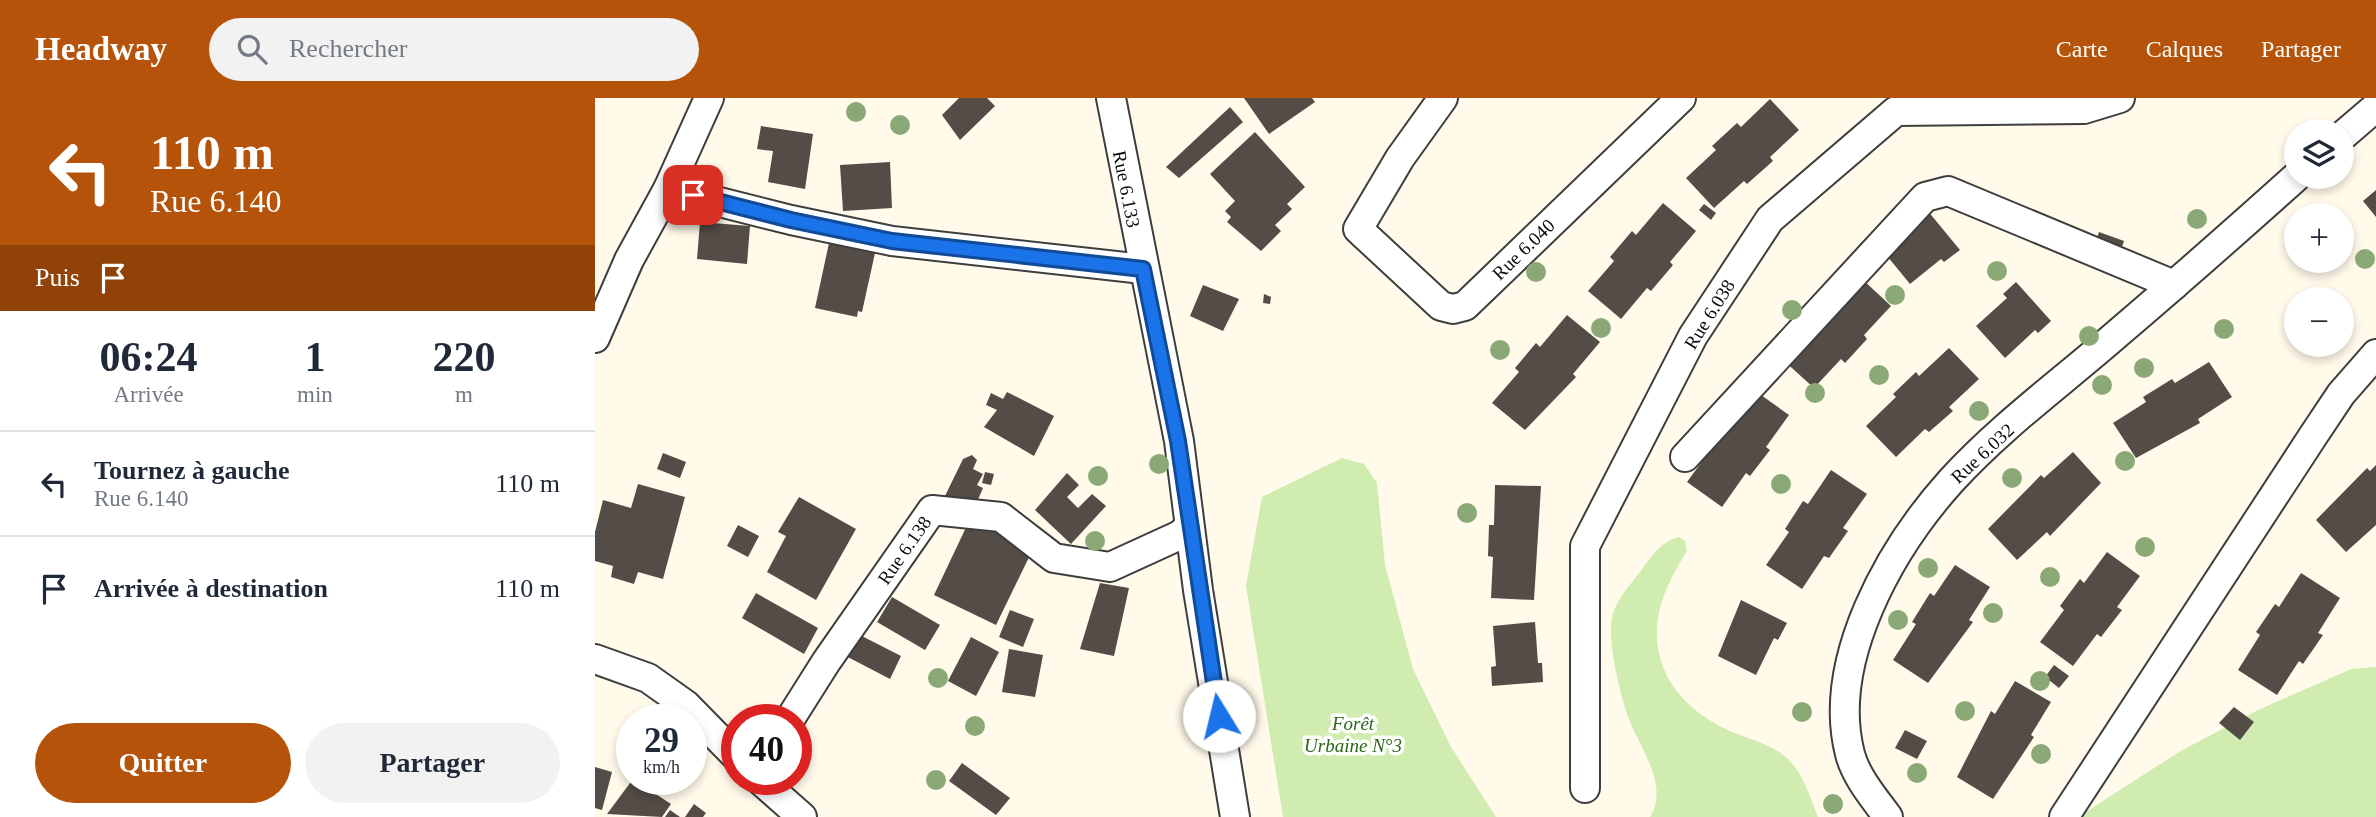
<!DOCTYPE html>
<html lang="fr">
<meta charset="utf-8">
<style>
:root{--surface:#fff;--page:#f2f2f3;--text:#1f2937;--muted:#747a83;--line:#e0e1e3;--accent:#b45309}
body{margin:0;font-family:"Times New Roman",serif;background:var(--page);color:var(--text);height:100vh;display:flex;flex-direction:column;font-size:26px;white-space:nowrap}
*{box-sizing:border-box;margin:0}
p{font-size:23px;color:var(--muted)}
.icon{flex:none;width:38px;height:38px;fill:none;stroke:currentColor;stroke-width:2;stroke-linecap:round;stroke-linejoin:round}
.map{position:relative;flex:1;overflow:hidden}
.details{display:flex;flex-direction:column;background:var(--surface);width:595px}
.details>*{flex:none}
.banner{background:#b45309;color:#fff;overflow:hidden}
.controls{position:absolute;left:1689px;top:21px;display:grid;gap:14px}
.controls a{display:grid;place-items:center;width:70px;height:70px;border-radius:50%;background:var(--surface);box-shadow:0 4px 10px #0003;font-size:35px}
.speed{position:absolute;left:21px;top:606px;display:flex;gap:14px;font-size:35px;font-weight:700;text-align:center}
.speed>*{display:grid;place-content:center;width:91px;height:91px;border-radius:50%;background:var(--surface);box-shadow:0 4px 10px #0003;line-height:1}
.speed small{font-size:18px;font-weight:400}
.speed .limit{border:10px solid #d22;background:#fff;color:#111}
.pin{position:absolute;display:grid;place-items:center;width:60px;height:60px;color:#fff;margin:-30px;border-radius:14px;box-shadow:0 4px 10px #0006}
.me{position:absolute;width:77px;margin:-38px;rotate:351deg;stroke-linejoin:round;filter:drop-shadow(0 0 5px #0008)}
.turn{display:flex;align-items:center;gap:24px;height:147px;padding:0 35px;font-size:32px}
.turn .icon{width:91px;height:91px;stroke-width:2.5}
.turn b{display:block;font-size:49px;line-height:60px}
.then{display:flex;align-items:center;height:66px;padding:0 35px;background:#0003;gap:14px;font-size:26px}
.eta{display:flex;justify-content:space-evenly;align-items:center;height:119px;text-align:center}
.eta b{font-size:42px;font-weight:800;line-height:49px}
.button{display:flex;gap:14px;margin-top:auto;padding:14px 35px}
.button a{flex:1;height:80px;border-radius:42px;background:var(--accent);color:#fff;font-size:28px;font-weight:800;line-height:80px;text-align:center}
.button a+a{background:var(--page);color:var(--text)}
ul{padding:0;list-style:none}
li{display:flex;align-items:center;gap:21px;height:105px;padding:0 35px;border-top:2px solid var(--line)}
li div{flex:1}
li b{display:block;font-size:26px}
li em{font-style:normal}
header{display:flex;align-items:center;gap:42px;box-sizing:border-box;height:98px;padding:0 35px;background:var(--accent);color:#fff}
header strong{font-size:33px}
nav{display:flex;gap:38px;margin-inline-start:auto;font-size:24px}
.search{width:490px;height:63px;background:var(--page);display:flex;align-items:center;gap:18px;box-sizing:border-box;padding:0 24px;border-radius:38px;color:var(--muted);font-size:26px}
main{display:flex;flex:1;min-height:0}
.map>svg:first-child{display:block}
.green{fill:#d1ecb0}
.building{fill:#544c47}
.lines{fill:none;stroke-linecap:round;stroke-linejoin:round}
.minor-casing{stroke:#3e3e3e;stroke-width:32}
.minor{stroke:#fff;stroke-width:28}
.tree{fill:#8aa976}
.route-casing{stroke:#114b97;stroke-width:18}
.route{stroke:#1a73e8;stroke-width:12}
.labels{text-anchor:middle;stroke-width:7;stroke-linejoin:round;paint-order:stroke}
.street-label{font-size:19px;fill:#0b0b0b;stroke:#fff}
.park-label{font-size:19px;font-style:italic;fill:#2a6717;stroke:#fff}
</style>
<header>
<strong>Headway</strong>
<div class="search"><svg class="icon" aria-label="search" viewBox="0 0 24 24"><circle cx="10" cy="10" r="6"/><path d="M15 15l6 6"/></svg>Rechercher</div>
<nav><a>Carte</a><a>Calques</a><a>Partager</a></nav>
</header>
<main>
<section class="details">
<div class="banner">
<div class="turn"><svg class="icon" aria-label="left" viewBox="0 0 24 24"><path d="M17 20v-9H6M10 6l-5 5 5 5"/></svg><div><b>110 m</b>Rue 6.140</div></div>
<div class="then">Puis<svg class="icon" aria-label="arrive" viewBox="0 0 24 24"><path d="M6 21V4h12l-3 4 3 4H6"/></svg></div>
</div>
<div class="eta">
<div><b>06:24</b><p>Arrivée</p></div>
<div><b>1</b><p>min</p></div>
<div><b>220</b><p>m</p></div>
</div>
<ul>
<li><svg class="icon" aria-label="left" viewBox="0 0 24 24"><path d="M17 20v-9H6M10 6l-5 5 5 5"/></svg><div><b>Tournez à gauche</b><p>Rue 6.140</p></div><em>110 m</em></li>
<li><svg class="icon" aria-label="arrive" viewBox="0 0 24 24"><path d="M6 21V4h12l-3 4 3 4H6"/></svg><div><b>Arrivée à destination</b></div><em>110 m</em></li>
</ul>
<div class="button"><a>Quitter</a><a>Partager</a></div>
</section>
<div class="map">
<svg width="1781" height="719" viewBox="0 0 1781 719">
<rect width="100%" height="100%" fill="#fffae9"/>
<g class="green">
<path d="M747,360L769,366L782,385L790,467L818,571L856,649L901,719H688L651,488L667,399Z"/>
<path d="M1084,439L1090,443L1092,452C1084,467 1074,483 1068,500C1048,558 1078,606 1131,631C1151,641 1177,645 1194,662C1209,677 1215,700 1223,719H1055C1075,687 1044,649 1033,619C1025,595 1012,544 1017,519C1021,502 1035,487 1045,474C1056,459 1065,444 1084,439Z"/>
<path d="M1781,569V719H1483L1584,654L1663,612L1756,571Z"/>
</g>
<g class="building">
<path d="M364,0H392L400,8L365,42L347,17Z"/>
<path d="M649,0H717L720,4L674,36Z"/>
<path d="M1175,1L1204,32L1175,59L1178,63L1152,86L1149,83L1119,110L1091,80L1121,52L1117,48L1142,25L1146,29Z"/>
<path d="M635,9L648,24L584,80L571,69Z"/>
<path d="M166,28L218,36L210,91L173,84L178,53L162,51Z"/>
<path d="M660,34L710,89L692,106L697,111L680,127L686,133L666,153L632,124L636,119L630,113L640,103L615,76Z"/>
<path d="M295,64L297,110L248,113L245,67Z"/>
<path d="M1781,92V119L1768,103Z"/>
<path d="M1068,105L1101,133L1075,164L1078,167L1056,193L1052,190L1026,221L993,193L1019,163L1015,159L1037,133L1041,137Z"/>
<path d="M1109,106L1121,115L1116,122L1104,112Z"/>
<path d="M1332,112L1365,152L1349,164L1346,161L1315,186L1288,153Z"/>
<path d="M105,124L155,128L152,166L102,161Z"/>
<path d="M1504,134L1529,143L1523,160L1498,151Z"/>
<path d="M234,145L280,155L267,214L263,213L262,219L220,210Z"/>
<path d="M1265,179L1296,208L1269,237L1272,241L1250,265L1246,261L1219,290L1187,261Z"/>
<path d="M1421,184L1456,223L1443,235L1440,232L1410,260L1381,228L1412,200L1408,196Z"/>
<path d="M608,187L644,201L628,233L595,218Z"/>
<path d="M669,196L676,199L675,206L668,205Z"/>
<path d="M972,217L1005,244L978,276L981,279L930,332L897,305L924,274L920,270L941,245L945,249Z"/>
<path d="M1354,250L1384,281L1354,309L1358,313L1334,334L1330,331L1301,359L1271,328L1301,299L1298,296L1321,274L1324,278Z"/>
<path d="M1614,264L1637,299L1603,321L1605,325L1541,360L1518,325L1551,304L1548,299L1577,281L1580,285Z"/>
<path d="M1159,292L1194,317L1171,349L1175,352L1155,378L1151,375L1127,409L1092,384Z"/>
<path d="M412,294L459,318L439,358L389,329L402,312L391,307L396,295L408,301Z"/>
<path d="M1478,354L1506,385L1455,438L1452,434L1422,462L1393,431L1446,377L1449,380Z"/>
<path d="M68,355L91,364L85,380L62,371Z"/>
<path d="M377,357L382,362L378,371L388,376L382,387L388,390L378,413L349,400L368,361Z"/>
<path d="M1781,367V427L1751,454L1721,422L1772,370L1775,373Z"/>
<path d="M1236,372L1272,396L1248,430L1253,433L1234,460L1229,458L1207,491L1171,467L1194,434L1190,431L1208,403L1213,406Z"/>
<path d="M390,374L399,376L396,387L387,385Z"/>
<path d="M472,375L484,387L472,399L483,410L497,396L511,408L476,446L440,412Z"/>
<path d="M43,386L90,399L68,481L43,474L39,486L16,479L18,468L0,463V434L8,402L36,410Z"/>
<path d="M900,387L946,388L939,502L896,500L898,459L893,458L894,427H899Z"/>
<path d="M204,399L261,431L221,502L172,474L191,438L183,434Z"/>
<path d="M375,421L438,451L401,527L339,497Z"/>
<path d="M143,427L164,438L153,459L132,448Z"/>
<path d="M1512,454L1545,478L1522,509L1527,512L1506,539L1502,536L1478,568L1445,544L1469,512L1465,508L1485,481L1489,485Z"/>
<path d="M1360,467L1395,489L1374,522L1378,524L1333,585L1298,562L1321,526L1317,524L1335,495L1339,498Z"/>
<path d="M1706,475L1745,500L1723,535L1728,537L1708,566L1704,563L1682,597L1643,572L1665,537L1661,534L1680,506L1684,509Z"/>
<path d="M505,485L534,490L519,558L485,551Z"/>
<path d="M161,495L223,530L209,556L147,520Z"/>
<path d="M297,499L345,527L330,552L282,524Z"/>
<path d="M1146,502L1192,525L1183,542L1179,540L1161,577L1123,558Z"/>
<path d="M415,512L439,521L428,549L404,539Z"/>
<path d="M940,524L943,565H947L948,584L897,588L896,569L901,568L898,528Z"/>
<path d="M259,534L306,558L295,581L247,556Z"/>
<path d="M376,539L404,554L381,598L353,583Z"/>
<path d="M414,551L448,557L440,599L407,594Z"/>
<path d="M1459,567L1474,578L1464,590L1450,579Z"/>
<path d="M1420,583L1456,604L1436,637L1439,639L1398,701L1362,679L1396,613L1400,616Z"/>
<path d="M1639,609L1659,624L1645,642L1624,625Z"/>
<path d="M1310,632L1332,643L1322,661L1300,650Z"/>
<path d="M367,665L415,700L401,717L354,683Z"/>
<path d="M0,669L17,674L7,712L0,710Z"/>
<path d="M38,681L76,706L67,719L12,716Z"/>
<path d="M99,706L111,715L108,719H90Z"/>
<path d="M75,712L85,719H70Z"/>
</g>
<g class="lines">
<defs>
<g id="minor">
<path d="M516,0L584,343L603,492L640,719"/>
<path d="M848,0L805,60L763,131L846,208L858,211L870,208L1086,0"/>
<path d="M1746,39L1781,9"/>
<path d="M73,91L196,122L297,143L548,171"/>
<path d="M0,240L34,162L73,91L114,0"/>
<path d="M1090,359L1330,99L1353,93L1579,187"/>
<path d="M0,561L53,580L91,607L142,659"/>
<path d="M195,621L231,564L337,412L406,419L459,460L515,469L585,437L594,429"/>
<path d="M164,681L207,719"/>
<path d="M990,690V448L1098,238L1175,121L1301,13L1489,11L1525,0"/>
<path d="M1293,719C1279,700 1261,679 1255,656C1231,563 1295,451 1356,383C1405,329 1467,284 1522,236C1583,184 1642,132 1701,79"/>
<path d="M1469,719L1718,338L1746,296L1781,256"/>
</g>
</defs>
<use href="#minor" class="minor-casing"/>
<use href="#minor" class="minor"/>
</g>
<g class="tree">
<circle cx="261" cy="14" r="10"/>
<circle cx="305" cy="27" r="10"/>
<circle cx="1602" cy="121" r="10"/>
<circle cx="1770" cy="161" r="10"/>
<circle cx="1402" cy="173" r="10"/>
<circle cx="941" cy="174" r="10"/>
<circle cx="1300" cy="197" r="10"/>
<circle cx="1197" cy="212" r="10"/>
<circle cx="1006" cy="230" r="10"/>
<circle cx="1629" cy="231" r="10"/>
<circle cx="1494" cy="238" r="10"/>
<circle cx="905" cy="252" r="10"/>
<circle cx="1549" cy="270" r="10"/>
<circle cx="1284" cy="277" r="10"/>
<circle cx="1507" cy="287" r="10"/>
<circle cx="1220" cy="295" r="10"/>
<circle cx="1384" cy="313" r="10"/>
<circle cx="1530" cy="363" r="10"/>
<circle cx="564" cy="366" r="10"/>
<circle cx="503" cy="378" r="10"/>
<circle cx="1417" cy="380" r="10"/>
<circle cx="1186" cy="386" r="10"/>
<circle cx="872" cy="415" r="10"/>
<circle cx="500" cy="443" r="10"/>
<circle cx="1550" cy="449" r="10"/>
<circle cx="1333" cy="470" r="10"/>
<circle cx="1455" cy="479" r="10"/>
<circle cx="1398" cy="515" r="10"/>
<circle cx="1303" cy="522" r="10"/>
<circle cx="343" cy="580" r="10"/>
<circle cx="1445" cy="583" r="10"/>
<circle cx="1370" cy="613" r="10"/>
<circle cx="1207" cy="614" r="10"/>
<circle cx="380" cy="628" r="10"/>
<circle cx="1446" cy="656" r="10"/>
<circle cx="1322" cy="675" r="10"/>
<circle cx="341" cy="682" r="10"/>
<circle cx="1238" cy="706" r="10"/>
</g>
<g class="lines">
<defs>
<path id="route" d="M98,97L196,122L297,143L548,171L583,343L624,618"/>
</defs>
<use href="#route" class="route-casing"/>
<use href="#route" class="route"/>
</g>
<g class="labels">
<g class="street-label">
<text transform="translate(532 91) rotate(79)" y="7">Rue 6.133</text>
<text transform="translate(928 151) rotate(-44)" y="7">Rue 6.040</text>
<text transform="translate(1114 216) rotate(-58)" y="7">Rue 6.038</text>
<text transform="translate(1387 355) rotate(-43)" y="7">Rue 6.032</text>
<text transform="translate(309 452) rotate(-55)" y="7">Rue 6.138</text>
</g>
<g class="park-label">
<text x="758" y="632">Forêt<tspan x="758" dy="22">Urbaine N°3</tspan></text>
</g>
</g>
</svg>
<div class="controls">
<a><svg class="icon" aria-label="layers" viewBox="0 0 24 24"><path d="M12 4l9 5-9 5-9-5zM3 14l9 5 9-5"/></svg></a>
<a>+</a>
<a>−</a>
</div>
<div class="speed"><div>29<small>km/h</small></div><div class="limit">40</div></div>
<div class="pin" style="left:98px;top:97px;background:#d93025"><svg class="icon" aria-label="arrive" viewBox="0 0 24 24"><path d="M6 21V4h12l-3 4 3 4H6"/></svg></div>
<svg class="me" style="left:624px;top:618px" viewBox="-20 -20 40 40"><circle r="19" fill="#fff"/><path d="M0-13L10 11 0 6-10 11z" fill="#1a73e8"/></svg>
</div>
</main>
